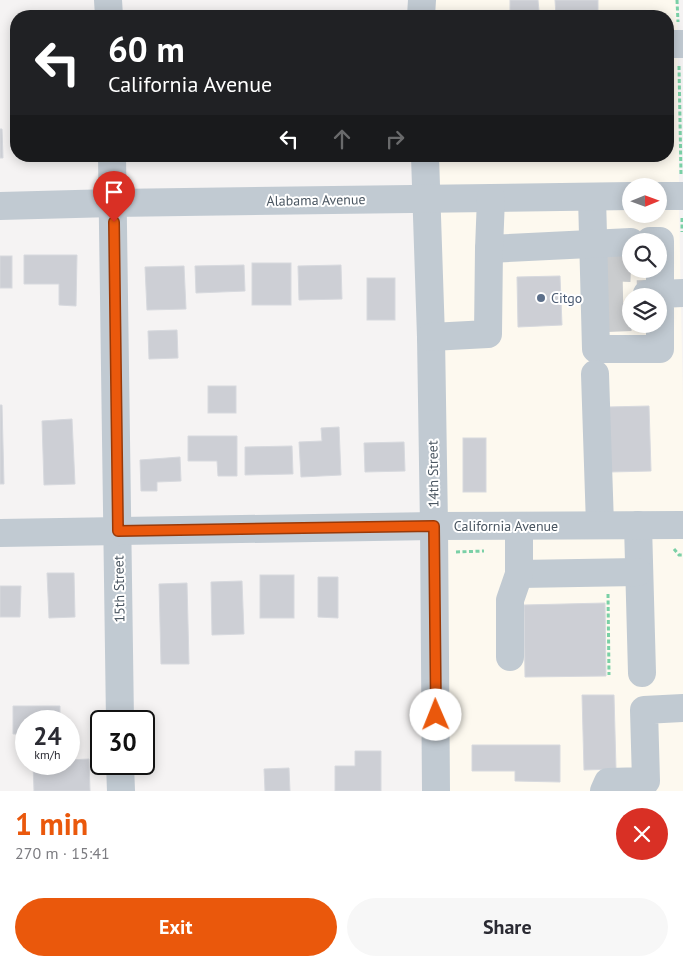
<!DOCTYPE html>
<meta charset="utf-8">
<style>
:root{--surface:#fff;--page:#f7f7f7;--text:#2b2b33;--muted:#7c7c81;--accent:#ea580c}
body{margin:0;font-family:"PT Sans",sans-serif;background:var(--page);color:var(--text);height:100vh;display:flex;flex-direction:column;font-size:19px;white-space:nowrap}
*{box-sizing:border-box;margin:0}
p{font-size:16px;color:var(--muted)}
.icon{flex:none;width:28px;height:28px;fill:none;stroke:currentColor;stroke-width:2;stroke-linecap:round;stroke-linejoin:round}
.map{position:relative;height:791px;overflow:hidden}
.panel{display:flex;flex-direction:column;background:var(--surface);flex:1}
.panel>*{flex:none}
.guide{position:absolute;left:10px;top:10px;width:664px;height:152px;border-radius:20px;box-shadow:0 2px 12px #0003;background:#202124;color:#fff;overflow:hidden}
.needle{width:32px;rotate:89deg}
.controls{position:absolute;left:622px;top:178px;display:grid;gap:10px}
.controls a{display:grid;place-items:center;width:45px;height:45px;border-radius:50%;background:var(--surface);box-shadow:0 2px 12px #0003;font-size:25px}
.speed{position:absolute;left:15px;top:710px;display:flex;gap:10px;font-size:25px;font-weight:700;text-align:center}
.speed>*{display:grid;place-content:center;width:65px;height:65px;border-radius:50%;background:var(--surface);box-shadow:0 2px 12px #0003;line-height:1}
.speed small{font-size:12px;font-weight:400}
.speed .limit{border:2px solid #111;border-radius:8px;background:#fff;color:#111}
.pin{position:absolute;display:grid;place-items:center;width:42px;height:42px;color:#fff;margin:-51px -21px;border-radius:50% 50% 50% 0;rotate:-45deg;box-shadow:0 0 5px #0007}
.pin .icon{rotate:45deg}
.me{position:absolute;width:55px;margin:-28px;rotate:359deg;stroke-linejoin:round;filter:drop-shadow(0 0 4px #0008)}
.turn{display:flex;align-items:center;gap:18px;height:105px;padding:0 15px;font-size:22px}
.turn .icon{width:65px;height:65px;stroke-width:2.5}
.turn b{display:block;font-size:35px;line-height:42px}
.lanes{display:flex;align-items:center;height:48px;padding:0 15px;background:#0003;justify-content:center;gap:25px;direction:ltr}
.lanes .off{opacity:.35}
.round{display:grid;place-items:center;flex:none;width:52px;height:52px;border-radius:26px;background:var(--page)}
.head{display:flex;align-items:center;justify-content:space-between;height:85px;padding:0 15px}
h1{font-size:30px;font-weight:800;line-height:38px;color:var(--accent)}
.action{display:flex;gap:10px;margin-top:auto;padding:10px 15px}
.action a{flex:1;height:58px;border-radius:30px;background:var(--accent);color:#fff;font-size:20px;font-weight:800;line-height:58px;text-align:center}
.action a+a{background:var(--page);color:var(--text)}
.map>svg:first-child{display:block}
.commercial{fill:#fdf9ef;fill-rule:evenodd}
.building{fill:#cdcfd5;stroke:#d7d9de}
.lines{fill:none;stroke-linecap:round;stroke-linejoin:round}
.minor-tunnel{stroke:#caccce;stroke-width:28;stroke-dasharray:28 14;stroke-linecap:butt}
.path{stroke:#7ad0a6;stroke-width:3;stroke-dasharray:4 2.5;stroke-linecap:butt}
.minor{stroke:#c1cad2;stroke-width:28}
.route-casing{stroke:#983908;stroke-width:12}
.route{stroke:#ea580c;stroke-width:9}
.service-dot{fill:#5c6f8a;stroke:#fff;stroke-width:2}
.labels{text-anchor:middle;stroke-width:4;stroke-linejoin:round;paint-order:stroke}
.street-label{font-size:14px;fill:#4a5661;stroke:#fff}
.service-label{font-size:14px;fill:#4e5e75;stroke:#fff;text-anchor:start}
</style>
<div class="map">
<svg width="683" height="791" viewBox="0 0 683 791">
<rect width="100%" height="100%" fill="#f5f3f3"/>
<g class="commercial">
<path d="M433,0H677L679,186L437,188L436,156H668V16H433Z"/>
<path d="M659,206H679L683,403V515L446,516L438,209L631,207V214H659ZM631,241H659V269H631ZM631,296H659V324H631Z"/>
<path d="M683,535V791H448L446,536Z"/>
</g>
<g class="building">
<path d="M510,0H538L539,11H510Z"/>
<path d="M555,0H598V16H556Z"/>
<path d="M0,129H2L3,158H0Z"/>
<path d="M52,156H82V159L52,160Z"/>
<path d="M24,255H77L76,306L59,305V284H24Z"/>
<rect x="0" y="256" width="12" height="32"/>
<rect x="252" y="263" width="39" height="42"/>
<path d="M244,265L245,291L196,293L195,266Z"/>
<path d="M341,265L342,299L299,300L298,266Z"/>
<path d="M184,266L186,309L147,310L145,267Z"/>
<path d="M560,276L562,325L518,327L517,277Z"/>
<rect x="367" y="278" width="28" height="42"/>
<path d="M177,330L178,358L149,359L148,331Z"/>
<rect x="208" y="386" width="28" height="27"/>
<path d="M0,405H2L4,484H0Z"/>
<path d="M649,406L651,471L610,472L608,407Z"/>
<path d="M72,419L75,484L44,485L42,421Z"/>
<path d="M339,427L341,475L301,477L299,442L322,441L321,428Z"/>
<path d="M188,436H237V476H218L217,461H188Z"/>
<rect x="463" y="438" width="23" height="54"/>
<path d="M404,442L405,471L365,472L364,443Z"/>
<path d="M292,446L293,474L245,475V447Z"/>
<path d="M180,457L181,481L157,482V491H141L140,460Z"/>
<path d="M47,573H74L75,617L49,618Z"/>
<rect x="260" y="575" width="34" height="43"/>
<path d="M318,577H338V618L318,617Z"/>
<path d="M242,581L244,634L212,635L211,582Z"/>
<path d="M187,583L189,664H161L159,584Z"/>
<path d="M0,586H21L20,617H0Z"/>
<path d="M605,603L606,676L525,677L524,605Z"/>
<path d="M582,695H614L616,769L584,770Z"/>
<path d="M13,706H60V721H26V734H13Z"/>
<path d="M472,745H560V782L515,781V771H472Z"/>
<path d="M355,751H381V791H335V766H355Z"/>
<path d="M89,759L90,791H34L33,764H69V760Z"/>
<path d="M289,768L290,791H265L264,769Z"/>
</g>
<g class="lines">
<g class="minor-tunnel">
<path d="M606,267L631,268"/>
<path d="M595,295L647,294"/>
<path d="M607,318L631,317"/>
</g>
<g class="path">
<path d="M677,0L678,22"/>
<path d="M679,66L681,174"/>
<path d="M682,218V232"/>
<path d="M674,549L679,555H683"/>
<path d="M456,552L484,551"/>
<path d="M608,594L609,675"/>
</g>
<g class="minor">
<path d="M108,0L109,16"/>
<path d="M421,16L422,0"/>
<path d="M668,44H683"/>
<path d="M112,156L120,721"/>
<path d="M425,156L431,337L434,526L436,791"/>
<path d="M659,196H683"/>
<path d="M592,197L596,349H660V294L683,293"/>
<path d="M0,206L113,203L631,196"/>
<path d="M489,249L631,242"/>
<path d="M647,294H660V241H650"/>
<path d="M431,337L488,334L489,249L491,198"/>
<path d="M595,374L600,525"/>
<path d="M638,525L642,673"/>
<path d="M0,533L434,526L683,525"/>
<path d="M519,574L638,572"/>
<path d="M510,657V600L519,574V526"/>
<path d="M120,764L121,791"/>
<path d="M604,791L608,782L646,781L644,710L683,708"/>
</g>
</g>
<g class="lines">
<defs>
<path id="route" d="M114,222L118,531L434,526L436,715"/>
</defs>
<use href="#route" class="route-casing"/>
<use href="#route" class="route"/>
</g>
<circle class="service-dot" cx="541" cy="298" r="5"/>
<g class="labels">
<g class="street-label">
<text transform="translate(316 200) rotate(-1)" y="5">Alabama Avenue</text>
<text transform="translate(433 474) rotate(-91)" y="5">14th Street</text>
<text x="506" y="531">California Avenue</text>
<text transform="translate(119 589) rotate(-91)" y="5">15th Street</text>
</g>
<g class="service-label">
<text x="551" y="303">Citgo</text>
</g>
</g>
</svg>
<div class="controls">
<a><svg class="needle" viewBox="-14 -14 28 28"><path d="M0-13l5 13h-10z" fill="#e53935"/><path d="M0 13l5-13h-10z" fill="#7c7c81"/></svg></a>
<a><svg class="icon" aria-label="search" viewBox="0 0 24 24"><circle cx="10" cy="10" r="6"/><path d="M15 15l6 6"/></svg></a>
<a><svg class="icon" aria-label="layers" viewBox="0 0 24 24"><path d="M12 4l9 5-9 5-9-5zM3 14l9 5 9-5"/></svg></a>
</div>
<div class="speed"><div>24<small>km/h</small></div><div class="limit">30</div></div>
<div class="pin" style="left:114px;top:222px;background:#d93025"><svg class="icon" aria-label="arrive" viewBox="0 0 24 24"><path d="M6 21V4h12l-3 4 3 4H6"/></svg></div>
<svg class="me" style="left:436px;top:715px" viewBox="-20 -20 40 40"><circle r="19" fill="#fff"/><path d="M0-13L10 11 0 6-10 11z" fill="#ea580c"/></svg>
<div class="guide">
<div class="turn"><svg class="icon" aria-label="left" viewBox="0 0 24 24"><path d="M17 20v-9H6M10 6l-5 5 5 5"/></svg><div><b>60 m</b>California Avenue</div></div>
<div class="lanes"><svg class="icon" aria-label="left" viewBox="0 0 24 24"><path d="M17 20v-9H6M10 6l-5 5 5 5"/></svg><svg class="icon off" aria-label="ahead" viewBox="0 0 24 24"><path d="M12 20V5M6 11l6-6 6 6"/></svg><svg class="icon off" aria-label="right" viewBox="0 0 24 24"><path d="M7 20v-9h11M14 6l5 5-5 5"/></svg></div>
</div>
</div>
<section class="panel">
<div class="head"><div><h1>1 min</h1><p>270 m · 15:41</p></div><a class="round" style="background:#d93025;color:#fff"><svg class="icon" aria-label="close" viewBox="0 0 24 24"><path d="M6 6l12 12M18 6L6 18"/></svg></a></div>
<div class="action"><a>Exit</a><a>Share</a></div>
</section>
